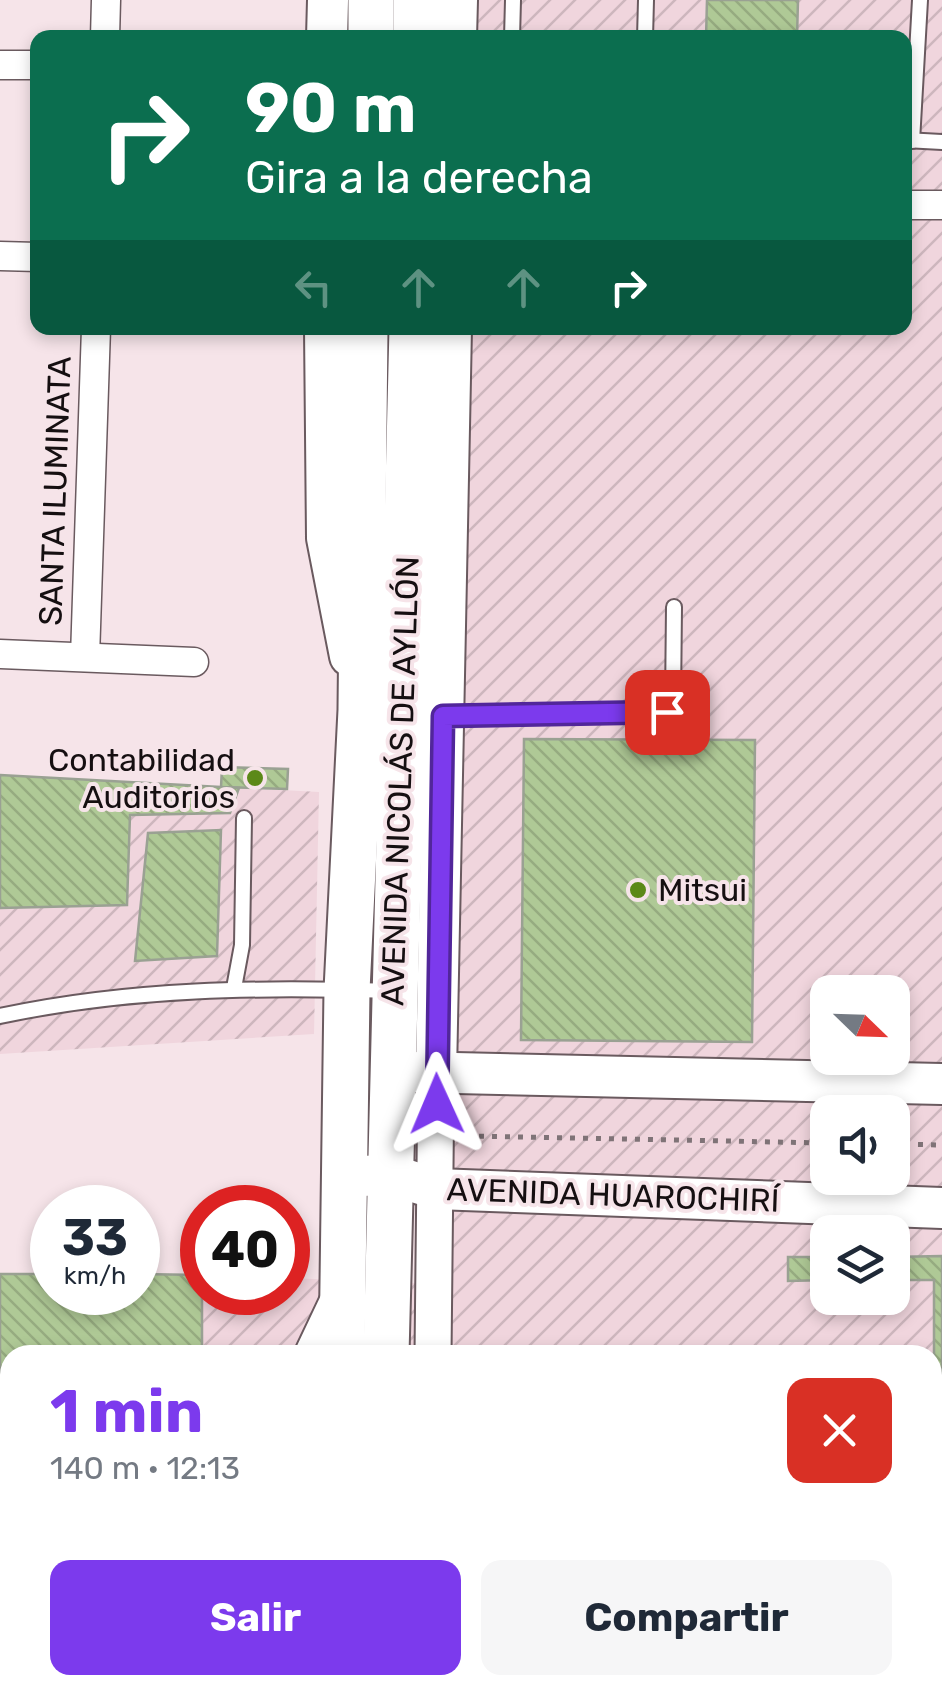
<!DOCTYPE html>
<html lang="es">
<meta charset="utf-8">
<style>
:root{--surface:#fff;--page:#f6f6f7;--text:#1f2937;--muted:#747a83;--accent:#7c3aed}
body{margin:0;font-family:Rubik,sans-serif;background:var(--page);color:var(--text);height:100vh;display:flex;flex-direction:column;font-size:38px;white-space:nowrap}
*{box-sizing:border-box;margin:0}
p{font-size:32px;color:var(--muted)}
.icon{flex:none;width:55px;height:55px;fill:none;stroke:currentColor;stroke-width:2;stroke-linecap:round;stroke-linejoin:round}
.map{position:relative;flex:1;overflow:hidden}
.side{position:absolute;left:0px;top:1345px;width:942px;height:350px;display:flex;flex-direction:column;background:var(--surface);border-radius:30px 30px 0 0;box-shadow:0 5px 15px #0003}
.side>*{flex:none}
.hud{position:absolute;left:30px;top:30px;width:882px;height:305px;border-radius:20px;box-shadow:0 5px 15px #0003;background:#0b6e4f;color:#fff;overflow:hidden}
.needle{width:65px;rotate:113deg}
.tools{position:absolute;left:810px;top:975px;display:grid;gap:20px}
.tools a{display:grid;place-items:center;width:100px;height:100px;border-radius:20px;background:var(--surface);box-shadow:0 5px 15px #0003;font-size:50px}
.speed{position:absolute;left:30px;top:1185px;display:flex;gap:20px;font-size:50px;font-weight:700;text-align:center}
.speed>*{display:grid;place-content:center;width:130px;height:130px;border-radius:50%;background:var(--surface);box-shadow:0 5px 15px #0003;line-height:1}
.speed small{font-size:25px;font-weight:400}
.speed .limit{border:15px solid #d22;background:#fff;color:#111}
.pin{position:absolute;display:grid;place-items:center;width:85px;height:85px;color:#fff;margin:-42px;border-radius:20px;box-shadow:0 5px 15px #0006}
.me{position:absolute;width:110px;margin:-55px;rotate:359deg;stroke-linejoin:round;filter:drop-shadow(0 0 8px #0008)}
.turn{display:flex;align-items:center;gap:35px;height:210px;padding:0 50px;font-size:45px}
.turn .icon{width:130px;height:130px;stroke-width:2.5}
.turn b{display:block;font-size:70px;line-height:85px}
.lanes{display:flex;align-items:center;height:95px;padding:0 50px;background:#0003;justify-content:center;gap:50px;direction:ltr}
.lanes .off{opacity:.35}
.round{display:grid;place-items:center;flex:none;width:105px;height:105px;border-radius:20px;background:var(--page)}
.head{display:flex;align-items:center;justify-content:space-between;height:170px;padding:0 50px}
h1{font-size:60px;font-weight:700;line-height:75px;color:var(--accent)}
.action{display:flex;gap:20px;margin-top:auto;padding:20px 50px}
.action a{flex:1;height:115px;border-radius:20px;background:var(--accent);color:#fff;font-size:40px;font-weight:700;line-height:115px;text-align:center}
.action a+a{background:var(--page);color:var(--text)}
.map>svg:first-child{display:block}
.industrial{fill:url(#industrial-furrows);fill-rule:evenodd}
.building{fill:url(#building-back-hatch);stroke:#9aa193;stroke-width:2.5}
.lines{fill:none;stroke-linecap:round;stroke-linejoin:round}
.service-casing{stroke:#6a5a5f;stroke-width:18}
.minor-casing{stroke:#6a5a5f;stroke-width:31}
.tertiary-casing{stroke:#6a5a5f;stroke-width:39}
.secondary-casing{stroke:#6a5a5f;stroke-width:44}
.primary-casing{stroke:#6a5a5f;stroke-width:49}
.path{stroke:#7f7377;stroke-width:5;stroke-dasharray:5 8;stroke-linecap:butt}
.service{stroke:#fff;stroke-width:14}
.minor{stroke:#fff;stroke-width:28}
.tertiary{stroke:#fff;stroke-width:35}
.secondary{stroke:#fff;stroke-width:40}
.primary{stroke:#fff;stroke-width:45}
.route-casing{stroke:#51269a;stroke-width:25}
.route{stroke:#7c3aed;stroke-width:18}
.poi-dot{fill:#5c8918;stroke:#f6e4e9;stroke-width:4}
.labels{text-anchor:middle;stroke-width:8;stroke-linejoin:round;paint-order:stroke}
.street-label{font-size:32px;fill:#150f11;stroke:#f6e4e9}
.poi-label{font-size:32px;fill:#150f11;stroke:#f6e4e9;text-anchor:end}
</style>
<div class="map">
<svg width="942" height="1695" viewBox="0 0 942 1695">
<defs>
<pattern id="industrial-furrows" width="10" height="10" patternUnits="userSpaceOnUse" patternTransform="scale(2.5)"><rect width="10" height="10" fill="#f0d5dd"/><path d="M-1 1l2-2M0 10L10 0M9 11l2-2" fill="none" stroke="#cdb6bd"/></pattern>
<pattern id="building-back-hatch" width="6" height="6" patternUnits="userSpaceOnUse" patternTransform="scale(2.5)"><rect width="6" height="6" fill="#afc996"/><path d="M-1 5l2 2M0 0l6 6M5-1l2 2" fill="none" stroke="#96ab80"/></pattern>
</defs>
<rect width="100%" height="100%" fill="#f6e4e9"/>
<g class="industrial">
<path d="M476,0H942V1695H0V1274H52V1292H138V1274L202,1275V1292H288V1278L441,1284L467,328H905V38L475,37ZM828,992H892V1058H828ZM828,1112H892V1178H828ZM828,1232H892V1298H828ZM10,1355H932V1685H10Z"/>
<path d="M0,775L319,792L314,1034L0,1054Z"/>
</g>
<g class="building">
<path d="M707,0H798L797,38H706Z"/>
<path d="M524,739L755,740L752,1042L521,1040Z"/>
<path d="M222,767L288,769L287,789L221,787Z"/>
<path d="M0,775L221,787L239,788L230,813L130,815L127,905L0,908Z"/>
<path d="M221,830L217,956L135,961L148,833Z"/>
<path d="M942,1256V1393H934V1280H892V1257Z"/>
<path d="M788,1257H828V1280L788,1281Z"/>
<path d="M0,1274H52V1292H138V1274L202,1275V1355H10V1588H0Z"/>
<path d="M932,1396L942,1397V1483H932Z"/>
</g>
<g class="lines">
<defs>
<g id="service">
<path d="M512,38L513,0"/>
<path d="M645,38L646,0"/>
<path d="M905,140L942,142"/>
<path d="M912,141L920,0"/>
<path d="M449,717L667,712L673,702L674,607"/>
<path d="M234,988L242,945L244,818"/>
<path d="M0,1016C131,988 259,987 392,991"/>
<path d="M0,1652H10"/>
</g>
<g id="minor">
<path d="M105,38L106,0"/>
<path d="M0,65H38"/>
<path d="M905,205H942"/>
<path d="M0,256L38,257"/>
<path d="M0,654L194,662"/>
<path d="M85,657L96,328"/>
<path d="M290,1695L291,1685"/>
</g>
<g id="tertiary">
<path d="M312,1355L340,1296"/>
<path d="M433,1355L436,1073"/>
<path d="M427,1695V1685"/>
</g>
<g id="secondary">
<path d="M327,38L328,0"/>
<path d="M456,38L457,0"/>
<path d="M325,328L327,538L350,656"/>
<path d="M411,1072L942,1084"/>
<path d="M436,1073L451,328"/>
<path d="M359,1176L392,1175L436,1189L942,1208"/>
</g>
<g id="primary">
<path d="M371,38V0"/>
<path d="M416,38V0"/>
<path d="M342,1355L347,990L361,710L365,328"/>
<path d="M386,1355L412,328"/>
<path d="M337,1695V1685"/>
<path d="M380,1695V1685"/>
</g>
</defs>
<use href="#service" class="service-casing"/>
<use href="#minor" class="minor-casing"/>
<use href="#tertiary" class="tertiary-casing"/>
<use href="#secondary" class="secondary-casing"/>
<use href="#primary" class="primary-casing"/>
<g class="path">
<path d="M466,1136L828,1143"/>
<path d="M892,1144L942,1145"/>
</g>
<use href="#service" class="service"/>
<use href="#minor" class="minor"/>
<use href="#tertiary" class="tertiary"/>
<use href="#secondary" class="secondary"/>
<use href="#primary" class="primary"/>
</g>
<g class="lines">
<defs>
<path id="route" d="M437,1104L443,716L667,712"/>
</defs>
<use href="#route" class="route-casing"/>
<use href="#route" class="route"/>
</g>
<g class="poi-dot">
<circle cx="255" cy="778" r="10"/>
<circle cx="638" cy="890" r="10"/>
</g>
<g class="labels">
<g class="street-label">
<text transform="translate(55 491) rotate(-88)" y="11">SANTA ILUMINATA</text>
<text transform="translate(400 781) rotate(-88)" y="11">AVENIDA NICOLÁS DE AYLLÓN</text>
<text transform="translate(613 1195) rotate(2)" y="11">AVENIDA HUAROCHIRÍ</text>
</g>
<g class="poi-label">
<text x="235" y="771">Contabilidad<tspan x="235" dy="37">Auditorios</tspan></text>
<text x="658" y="901" text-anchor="start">Mitsui</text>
</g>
</g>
</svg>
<div class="tools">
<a><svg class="needle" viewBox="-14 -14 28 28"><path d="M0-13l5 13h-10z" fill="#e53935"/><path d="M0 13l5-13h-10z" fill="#747a83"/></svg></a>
<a><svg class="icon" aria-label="sound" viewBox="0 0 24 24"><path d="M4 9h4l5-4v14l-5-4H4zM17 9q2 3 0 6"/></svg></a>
<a><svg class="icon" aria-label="layers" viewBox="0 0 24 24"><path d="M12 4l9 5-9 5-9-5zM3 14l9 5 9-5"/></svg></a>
</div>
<div class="speed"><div>33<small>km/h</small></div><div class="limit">40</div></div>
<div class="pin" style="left:667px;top:712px;background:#d93025"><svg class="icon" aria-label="arrive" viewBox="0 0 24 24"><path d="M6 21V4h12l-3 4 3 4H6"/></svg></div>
<svg class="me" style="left:437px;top:1104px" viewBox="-20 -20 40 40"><path d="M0-17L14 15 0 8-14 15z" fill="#7c3aed" stroke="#fff" stroke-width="4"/></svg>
<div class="hud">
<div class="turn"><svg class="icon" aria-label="right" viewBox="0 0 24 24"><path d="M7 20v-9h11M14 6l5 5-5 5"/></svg><div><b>90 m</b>Gira a la derecha</div></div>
<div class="lanes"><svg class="icon off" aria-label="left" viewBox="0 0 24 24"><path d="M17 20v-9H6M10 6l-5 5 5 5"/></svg><svg class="icon off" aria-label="ahead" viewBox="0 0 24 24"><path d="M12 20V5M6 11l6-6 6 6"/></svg><svg class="icon off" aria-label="ahead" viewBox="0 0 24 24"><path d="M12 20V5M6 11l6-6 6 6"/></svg><svg class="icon" aria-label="right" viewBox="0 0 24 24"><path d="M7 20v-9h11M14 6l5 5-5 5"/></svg></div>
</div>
<section class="side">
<div class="head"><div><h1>1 min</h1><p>140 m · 12:13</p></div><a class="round" style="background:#d93025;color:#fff"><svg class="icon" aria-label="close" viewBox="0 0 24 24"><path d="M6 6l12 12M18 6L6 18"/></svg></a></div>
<div class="action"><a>Salir</a><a>Compartir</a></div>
</section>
</div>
